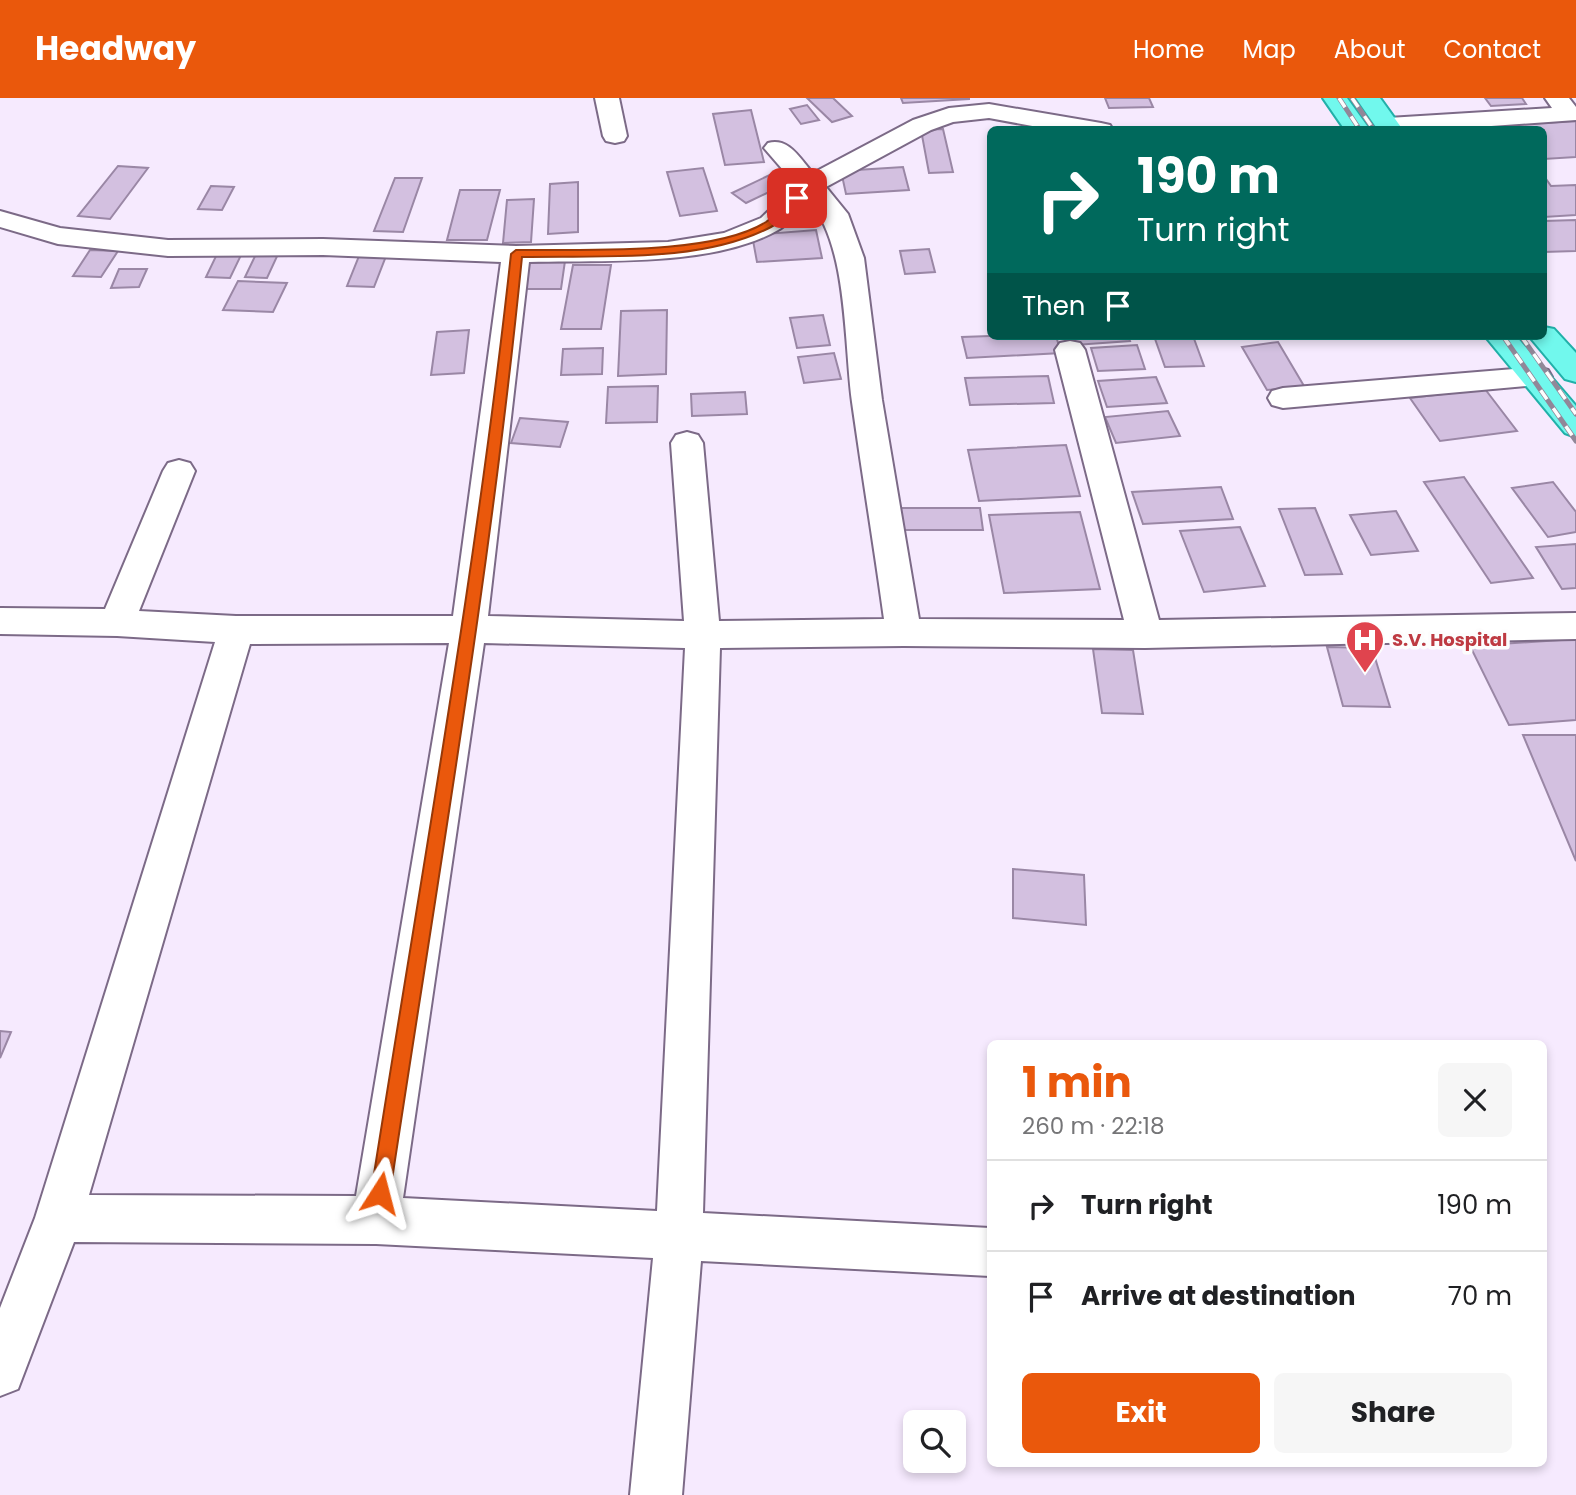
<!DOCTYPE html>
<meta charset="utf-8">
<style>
:root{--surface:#fff;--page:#f6f6f6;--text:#202124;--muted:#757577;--line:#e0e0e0;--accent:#ea580c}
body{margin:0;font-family:Poppins,sans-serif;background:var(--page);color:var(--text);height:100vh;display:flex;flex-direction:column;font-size:26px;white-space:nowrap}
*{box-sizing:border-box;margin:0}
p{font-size:23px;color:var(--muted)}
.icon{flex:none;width:38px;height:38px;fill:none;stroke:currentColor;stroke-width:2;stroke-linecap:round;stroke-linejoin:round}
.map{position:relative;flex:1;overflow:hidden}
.details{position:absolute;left:987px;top:942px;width:560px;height:427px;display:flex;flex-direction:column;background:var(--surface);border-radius:10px;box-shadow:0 4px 10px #0003}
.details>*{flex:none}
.guide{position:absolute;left:987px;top:28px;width:560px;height:214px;border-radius:10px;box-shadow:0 4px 10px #0003;background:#00695c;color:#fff;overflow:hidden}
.tools{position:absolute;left:903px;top:1312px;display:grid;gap:14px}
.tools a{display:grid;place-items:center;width:63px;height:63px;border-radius:10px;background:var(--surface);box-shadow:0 4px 10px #0003;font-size:35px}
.pin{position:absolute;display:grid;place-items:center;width:60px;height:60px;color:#fff;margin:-30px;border-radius:14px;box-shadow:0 4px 10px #0006}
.me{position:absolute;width:77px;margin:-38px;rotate:9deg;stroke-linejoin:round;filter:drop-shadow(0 0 5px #0008)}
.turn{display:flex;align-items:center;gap:24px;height:147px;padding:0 35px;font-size:32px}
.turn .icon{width:91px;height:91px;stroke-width:2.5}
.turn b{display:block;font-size:49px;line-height:60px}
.then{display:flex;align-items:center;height:66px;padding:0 35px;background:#0003;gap:14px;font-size:26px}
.round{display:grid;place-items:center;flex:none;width:74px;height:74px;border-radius:10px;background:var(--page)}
.headline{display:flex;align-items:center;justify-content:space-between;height:119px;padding:0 35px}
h1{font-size:42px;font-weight:700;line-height:52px;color:var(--accent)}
.cta{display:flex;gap:14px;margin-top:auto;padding:14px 35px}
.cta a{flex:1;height:80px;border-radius:10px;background:var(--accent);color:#fff;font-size:28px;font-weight:700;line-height:80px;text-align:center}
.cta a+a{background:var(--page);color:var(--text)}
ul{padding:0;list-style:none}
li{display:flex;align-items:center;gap:21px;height:91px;padding:0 35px;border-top:2px solid var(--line)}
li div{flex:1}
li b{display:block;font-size:26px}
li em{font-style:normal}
header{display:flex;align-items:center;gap:42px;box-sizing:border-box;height:98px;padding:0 35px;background:var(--accent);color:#fff}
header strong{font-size:33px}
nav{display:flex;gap:38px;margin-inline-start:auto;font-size:24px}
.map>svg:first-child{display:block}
.building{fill:#d3c0e0;stroke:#9a87a5;stroke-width:2}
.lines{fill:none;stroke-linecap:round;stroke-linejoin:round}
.minor-casing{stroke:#7c6a87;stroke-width:4}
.primary-casing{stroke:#21b0a9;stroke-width:4}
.minor{fill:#fff;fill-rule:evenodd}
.primary{fill:#71f8ed;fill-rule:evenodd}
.rail-casing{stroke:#918798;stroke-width:5}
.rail{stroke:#fdfdfd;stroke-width:3.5;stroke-dasharray:11;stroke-linecap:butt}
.route{fill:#ea580c;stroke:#983908;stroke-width:2}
.labels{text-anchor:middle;stroke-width:7;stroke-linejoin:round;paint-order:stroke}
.health-label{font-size:18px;font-weight:bold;fill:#be3a42;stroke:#fdfdfd;text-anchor:start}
</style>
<header>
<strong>Headway</strong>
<nav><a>Home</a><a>Map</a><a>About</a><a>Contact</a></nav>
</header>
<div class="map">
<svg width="1576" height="1397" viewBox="0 0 1576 1397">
<rect width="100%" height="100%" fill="#f6eafe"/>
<g class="building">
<path d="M807,0H833L852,18L832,24Z"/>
<path d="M901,0H969V1L903,5Z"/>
<path d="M1105,0H1149L1153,9L1109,10Z"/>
<path d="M1485,0H1522L1526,6L1491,8Z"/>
<path d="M807,7L819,22L801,26L790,11Z"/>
<path d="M751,12L764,64L725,67L713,16Z"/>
<path d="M1576,23V59L1544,61V32H1422Z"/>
<path d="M943,31L953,74L929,75L921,32Z"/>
<path d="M118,68L148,70L110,121L78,118Z"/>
<path d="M903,69L909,92L846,96L841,73Z"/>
<path d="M703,70L717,113L680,118L667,74Z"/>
<path d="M774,75L788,85L746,105L732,95Z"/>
<path d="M1544,78L1551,88L1576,87V117L1544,119Z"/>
<path d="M395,80H422L403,134L374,133Z"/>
<path d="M578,84V134L548,136L550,86Z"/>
<path d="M211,88L234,89L222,112L198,111Z"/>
<path d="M460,92H500L487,142H447Z"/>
<path d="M534,101L531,144L503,145L507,102Z"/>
<path d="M1576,122V153L1544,154V123Z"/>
<path d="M816,132L822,160L757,164L752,137Z"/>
<path d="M929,151L935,174L905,176L900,153Z"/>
<path d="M90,152L118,153L101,179L73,178Z"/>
<path d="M361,153H388L374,189L347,188Z"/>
<path d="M218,154L242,155L230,180L206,179Z"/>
<path d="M257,154H279L267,180L245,179Z"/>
<path d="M528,163H565L561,191H523Z"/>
<path d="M573,167H611L601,231H561Z"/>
<path d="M119,171H147L139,189L111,190Z"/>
<path d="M238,183L287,185L273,214L223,212Z"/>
<path d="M667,212L666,276L618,278L621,213Z"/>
<path d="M823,217L830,247L797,250L790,220Z"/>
<path d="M469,232L464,275L431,277L437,234Z"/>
<path d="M990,238H1056L1061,255L967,260L962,239Z"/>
<path d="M1072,238H1128L1130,243L1075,247Z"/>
<path d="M1154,238H1193L1204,268L1165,269Z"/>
<path d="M1278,244L1304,288L1267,292L1242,249Z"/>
<path d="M1137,247L1145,271L1098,273L1091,250Z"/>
<path d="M603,250L602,276L561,277L563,251Z"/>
<path d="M834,255L841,281L804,285L798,259Z"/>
<path d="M1048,278L1054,305L970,307L965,280Z"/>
<path d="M1156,279L1167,305L1107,309L1098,283Z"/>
<path d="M658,288L657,324L606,325L608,289Z"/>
<path d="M1485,291L1517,333L1440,343L1410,300Z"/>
<path d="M745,294L747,316L692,318L691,296Z"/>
<path d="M1168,313L1180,338L1116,345L1105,319Z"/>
<path d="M520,320L568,324L560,349L511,345Z"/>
<path d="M1066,347L1080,398L979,403L968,352Z"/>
<path d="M1464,379L1533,480L1491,485L1424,384Z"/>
<path d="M1553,384L1576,414V434L1548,439L1512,390Z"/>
<path d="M1221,389L1233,421L1143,426L1132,394Z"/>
<path d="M897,410H980L983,432H899Z"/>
<path d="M1315,410L1342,476L1305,477L1279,411Z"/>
<path d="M1396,413L1418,453L1371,457L1350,417Z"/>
<path d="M1080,414L1100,491L1004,495L989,417Z"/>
<path d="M1240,429L1265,488L1204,494L1180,433Z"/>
<path d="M1576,446V490L1562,491L1536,449Z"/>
<path d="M1576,541V622L1509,627L1470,548Z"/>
<path d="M1327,549L1372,550L1390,609L1343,608Z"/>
<path d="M1093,551L1133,552L1143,616L1102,615Z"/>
<path d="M1523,637H1576V763Z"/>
<path d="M1013,771L1084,777L1086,827L1013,820Z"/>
<path d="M0,933L11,934L0,960Z"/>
</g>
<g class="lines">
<defs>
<g id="minor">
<path d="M595,0H619L627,38L624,43L615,45L606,43L603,38Z"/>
<path d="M1545,0H1569L1576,9V22L1436,32H1379L1376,27L1379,22L1388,20L1552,10Z"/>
<path d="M989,6L1101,25L1110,27L1113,32H1054L989,20L953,24L931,32L826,89L848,116L864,160L882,302L919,521L1124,522L1055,252L1060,245L1070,243L1080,245L1085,252L1159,522L1576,515V541L1145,550L904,548L720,550L703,1115L990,1130V1178L701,1163L682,1397H630L653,1160L376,1146L74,1144L18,1291L0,1298V1210L35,1120L215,544L117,538L0,536V510L105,511L163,373L168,365L179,362L190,365L195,373L139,513L236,518H453L501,164L323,157L168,158L58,146L0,129V113L60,130L168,142L323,141L516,148L668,144L724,135L761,120L796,87L764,50L768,45C789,39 800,61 813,75L913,22L949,10ZM809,103C848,147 844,245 852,304C862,376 874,448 884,521L719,523L703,345L698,337L687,334L676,337L671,345L684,523L488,518L529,164C603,162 713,169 778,132C789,126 800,112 809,103ZM449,545L356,1098L89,1097L250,546ZM484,545L685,550L657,1113L403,1100Z"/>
<path d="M1537,269L1548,272L1552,279L1548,286L1283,310L1272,307L1268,300L1272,293L1283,290Z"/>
</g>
<g id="primary">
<path d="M1323,0H1347L1370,32H1345Z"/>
<path d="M1356,0H1380L1403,32H1378Z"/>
<path d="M1544,229L1554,231L1576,255V284L1565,281L1529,238H1544Z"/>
<path d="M1485,238H1516L1576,308V339L1565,335Z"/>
</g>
</defs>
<use href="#minor" class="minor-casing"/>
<use href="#primary" class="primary-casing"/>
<use href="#minor" class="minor"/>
<use href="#primary" class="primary"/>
<defs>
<g id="rail">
<path d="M1339,0L1360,32"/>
<path d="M1352,0L1374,32"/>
<path d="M1503,238L1576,343"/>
<path d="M1521,238L1576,316"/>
</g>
</defs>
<use href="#rail" class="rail-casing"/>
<use href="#rail" class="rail"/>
</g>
<path class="route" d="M793,98L803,100C794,110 782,123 771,129C700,166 600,157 522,159C491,472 437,784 390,1095L387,1102L380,1104L374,1102L371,1095C420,782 477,470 511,156L516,152C581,151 712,158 766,124C776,117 785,106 793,98Z"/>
<defs>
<symbol id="hospital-pin" viewBox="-11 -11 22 30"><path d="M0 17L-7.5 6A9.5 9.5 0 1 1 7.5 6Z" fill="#e0444e" stroke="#fdfdfd"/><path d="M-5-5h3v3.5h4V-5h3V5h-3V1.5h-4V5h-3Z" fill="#fff"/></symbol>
</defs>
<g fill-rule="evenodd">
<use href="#hospital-pin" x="1343" y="520" width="44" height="60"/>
</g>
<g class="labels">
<g class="health-label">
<text x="1392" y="548">S.V. Hospital</text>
</g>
</g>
</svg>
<div class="tools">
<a><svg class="icon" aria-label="search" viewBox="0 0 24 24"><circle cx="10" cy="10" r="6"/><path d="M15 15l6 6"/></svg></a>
</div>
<div class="pin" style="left:797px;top:100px;background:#d93025"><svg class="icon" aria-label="arrive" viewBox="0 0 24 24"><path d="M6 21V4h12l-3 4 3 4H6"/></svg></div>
<svg class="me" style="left:380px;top:1095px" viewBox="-20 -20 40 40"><path d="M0-17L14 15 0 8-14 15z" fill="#ea580c" stroke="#fff" stroke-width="4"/></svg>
<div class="guide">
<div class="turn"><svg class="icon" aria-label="right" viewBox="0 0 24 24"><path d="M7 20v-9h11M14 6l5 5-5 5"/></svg><div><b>190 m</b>Turn right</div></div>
<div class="then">Then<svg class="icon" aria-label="arrive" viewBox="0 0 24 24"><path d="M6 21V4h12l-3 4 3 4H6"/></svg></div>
</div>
<section class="details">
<div class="headline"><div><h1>1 min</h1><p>260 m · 22:18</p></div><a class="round"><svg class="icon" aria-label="close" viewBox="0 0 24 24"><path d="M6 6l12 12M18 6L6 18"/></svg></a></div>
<ul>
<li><svg class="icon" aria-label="right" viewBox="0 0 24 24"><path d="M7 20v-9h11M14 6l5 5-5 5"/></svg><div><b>Turn right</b></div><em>190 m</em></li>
<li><svg class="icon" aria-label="arrive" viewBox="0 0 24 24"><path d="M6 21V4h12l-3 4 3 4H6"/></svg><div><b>Arrive at destination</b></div><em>70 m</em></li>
</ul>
<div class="cta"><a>Exit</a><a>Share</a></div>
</section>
</div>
